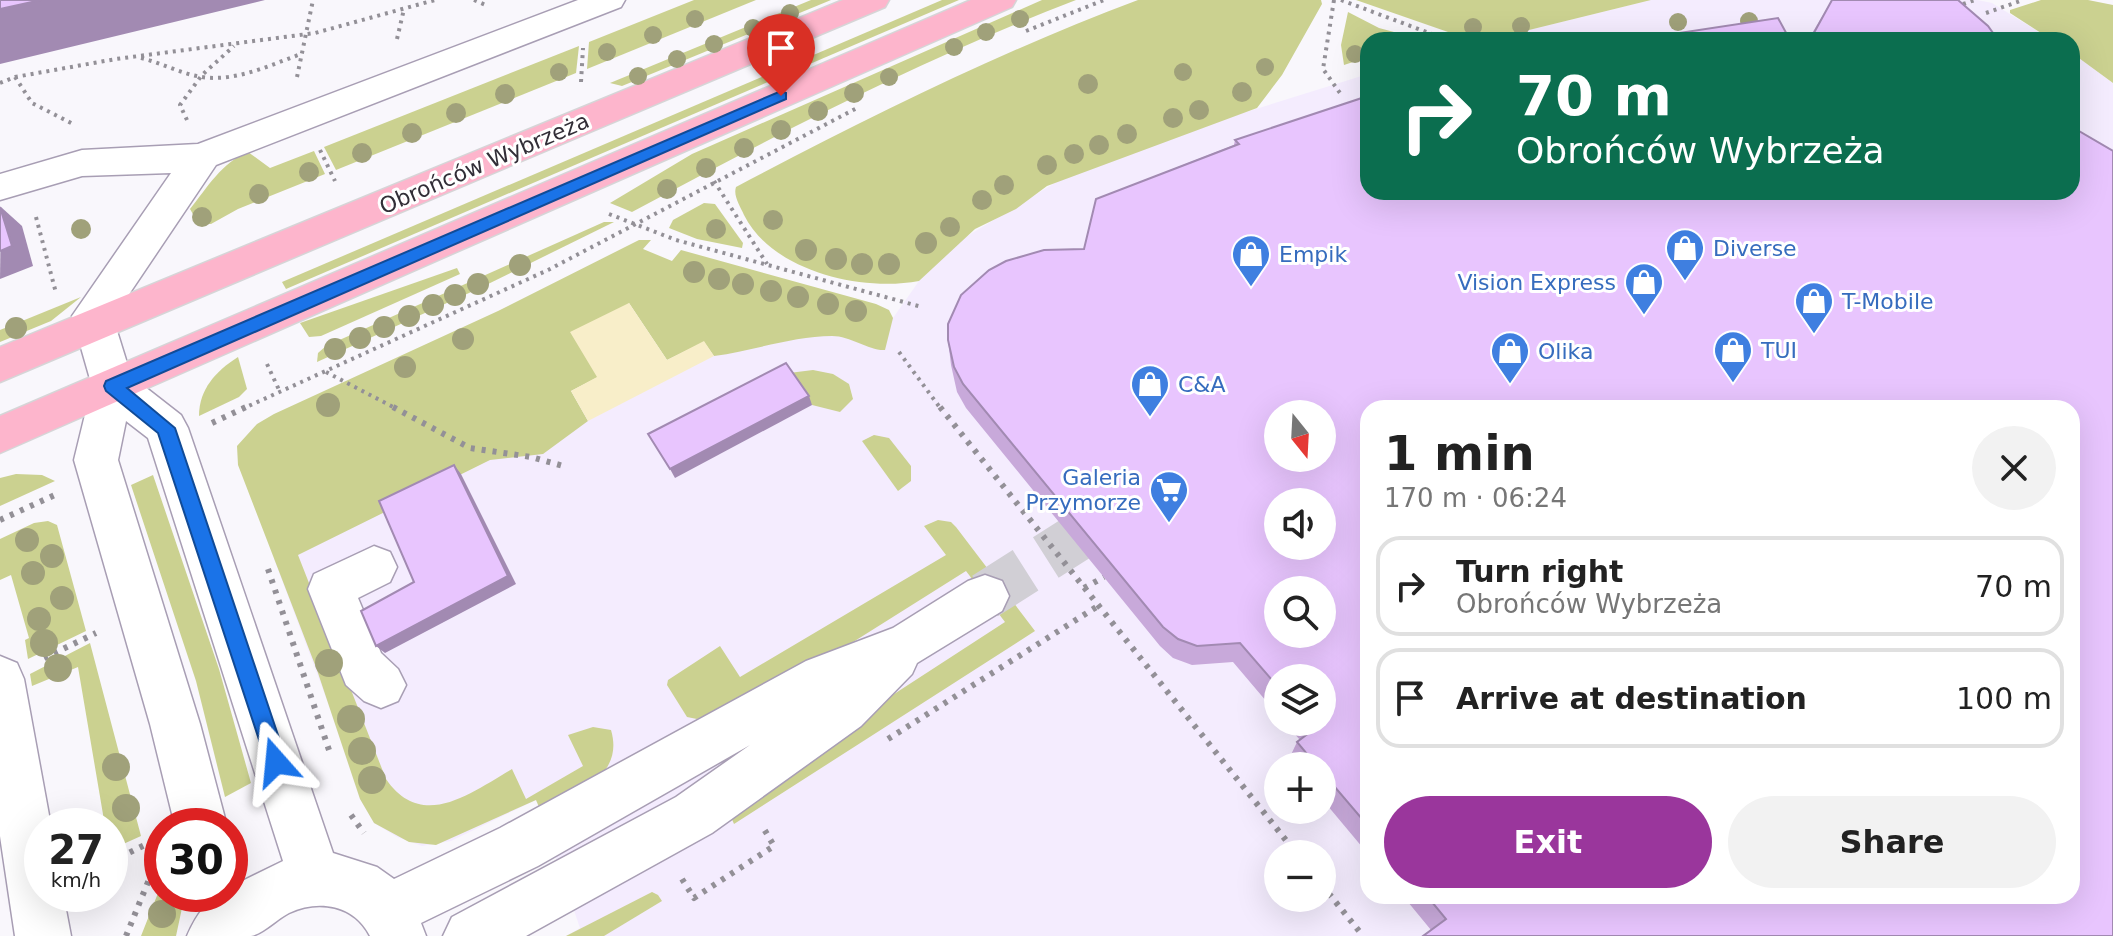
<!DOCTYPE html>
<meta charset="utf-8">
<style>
:root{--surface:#fff;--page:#f2f2f2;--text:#222;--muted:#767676;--line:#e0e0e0;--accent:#9a369c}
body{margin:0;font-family:"DejaVu Sans",sans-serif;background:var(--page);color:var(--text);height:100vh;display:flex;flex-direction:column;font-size:30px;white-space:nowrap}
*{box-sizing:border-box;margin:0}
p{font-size:26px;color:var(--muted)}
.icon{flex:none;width:44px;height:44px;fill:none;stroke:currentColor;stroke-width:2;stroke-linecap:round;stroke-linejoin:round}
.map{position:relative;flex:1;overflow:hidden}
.drawer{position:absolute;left:1360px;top:400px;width:720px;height:504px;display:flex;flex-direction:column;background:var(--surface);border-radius:24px;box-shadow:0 8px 32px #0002}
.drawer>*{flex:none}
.guide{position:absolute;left:1360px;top:32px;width:720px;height:168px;border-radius:24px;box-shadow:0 8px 32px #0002;background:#0b6e4f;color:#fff;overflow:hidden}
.needle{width:52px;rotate:162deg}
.controls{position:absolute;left:1264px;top:400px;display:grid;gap:16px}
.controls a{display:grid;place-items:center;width:72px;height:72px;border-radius:50%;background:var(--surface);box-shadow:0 8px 32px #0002;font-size:40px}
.speed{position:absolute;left:24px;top:808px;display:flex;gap:16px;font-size:40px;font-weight:700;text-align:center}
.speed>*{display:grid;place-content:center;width:104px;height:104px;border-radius:50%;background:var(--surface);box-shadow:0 8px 32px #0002;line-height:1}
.speed small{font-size:20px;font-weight:400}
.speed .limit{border:12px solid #d22;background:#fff;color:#111}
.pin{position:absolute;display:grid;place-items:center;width:68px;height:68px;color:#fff;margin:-82px -34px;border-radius:50% 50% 50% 0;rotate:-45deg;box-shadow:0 0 8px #0007}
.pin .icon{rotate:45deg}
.me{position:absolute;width:88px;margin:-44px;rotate:342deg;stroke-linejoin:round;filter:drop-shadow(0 0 6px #0008)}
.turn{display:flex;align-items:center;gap:28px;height:168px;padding:0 24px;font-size:36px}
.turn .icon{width:104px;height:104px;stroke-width:2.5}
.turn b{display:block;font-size:56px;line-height:68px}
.round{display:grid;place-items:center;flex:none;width:84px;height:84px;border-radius:42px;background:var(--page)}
.head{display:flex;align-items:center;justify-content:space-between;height:136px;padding:0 24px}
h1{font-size:48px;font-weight:800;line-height:60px}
.cta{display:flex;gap:16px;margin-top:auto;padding:16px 24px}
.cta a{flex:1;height:92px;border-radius:48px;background:var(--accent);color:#fff;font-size:32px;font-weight:800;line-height:92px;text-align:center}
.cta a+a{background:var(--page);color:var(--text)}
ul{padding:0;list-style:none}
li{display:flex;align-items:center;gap:24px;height:100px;margin:0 16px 12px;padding:0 8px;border:4px solid var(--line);border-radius:24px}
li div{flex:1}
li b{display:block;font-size:30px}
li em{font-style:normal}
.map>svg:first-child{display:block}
.built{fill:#f4ecfe;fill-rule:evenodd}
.green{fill:#cbd190}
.sand{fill:#f8eec9}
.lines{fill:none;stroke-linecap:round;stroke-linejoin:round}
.minor-tunnel{stroke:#d1cfd5;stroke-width:48;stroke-dasharray:48 24;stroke-linecap:butt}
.minor-casing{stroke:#a89eb4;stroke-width:3}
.major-casing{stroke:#d6d5d7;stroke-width:3}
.path-far1{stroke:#939097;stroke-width:4;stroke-dasharray:3 5;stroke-linecap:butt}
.path{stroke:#939097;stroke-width:6;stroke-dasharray:4 7;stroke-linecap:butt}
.minor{fill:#fff;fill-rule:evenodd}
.major{fill:#fdb5cc;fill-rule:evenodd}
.tree{fill:#a0a17a}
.wall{fill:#c8a9da;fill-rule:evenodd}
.shaded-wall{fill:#a28ab2}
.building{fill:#e8c5fe;stroke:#a28ab2;stroke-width:2;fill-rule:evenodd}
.route{fill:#1a73e8;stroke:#114b97;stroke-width:2}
.labels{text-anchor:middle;stroke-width:6;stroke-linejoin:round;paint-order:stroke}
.street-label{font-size:22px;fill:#322e37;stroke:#fff}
.shop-label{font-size:22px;fill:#366cbe;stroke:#fff;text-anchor:start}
</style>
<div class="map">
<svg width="2113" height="936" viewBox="0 0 2113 936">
<rect width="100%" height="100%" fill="#f9f7fc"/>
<g class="built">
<path d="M1651,0H1977L1992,3L2052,40H1489Z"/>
<path d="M2072,53L2113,83V936H566L580,928L536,800L451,841L422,846L397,837L374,823L360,799L328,703L274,559L704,341L893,318L919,281L964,238L1058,181L1214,122L1368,74V192H2072ZM1368,408H2072V896H1368ZM1278,414H1322V458H1278ZM1278,502H1322V546H1278ZM1278,590H1322V634H1278ZM1278,678H1322V722H1278ZM1278,766H1322V810H1278ZM1278,854H1322V898H1278Z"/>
</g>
<g class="green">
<path d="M694,0H756L587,69L589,42Z"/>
<path d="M811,0H831L622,86L610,83Z"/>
<path d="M942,0H959L286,289L282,282Z"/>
<path d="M1042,0H1076C923,59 777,134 632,212L610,203L692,154Z"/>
<path d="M1138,0H1321L1322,4L1282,75L1257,108L1047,186L1016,209L975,229L919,281C861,292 772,271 744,215C740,206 733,196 736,187C867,118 999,52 1138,0Z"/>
<path d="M1356,0H1651L1489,40H1471Z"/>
<path d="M2041,0H2088L2113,5V83L2072,53V40H2052L2010,13V10Z"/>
<path d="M1348,12L1379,28L1424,40H1368V57L1344,65L1341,45Z"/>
<path d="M579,46L576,73L336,170L324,147Z"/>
<path d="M314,151L325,174L238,209L211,224L198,223L190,209C207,188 222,162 248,152L270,168Z"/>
<path d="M704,203L715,204L743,243L742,248L697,239L669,228L673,220Z"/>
<path d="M604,222H614L480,288L317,362L318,353L326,346Z"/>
<path d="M639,240H651L643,249L672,261L681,250L876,304L889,310L893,318L885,350C869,351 851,336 832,336C793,336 753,351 714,356L704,342L667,360L629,303L598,377L571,391L588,421L543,454L490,460L298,555L386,779C422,832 472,792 512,769L526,799L583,766L568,735L593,727L611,730C625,777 574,794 542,814L536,800L436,845L409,842L374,823L360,799L317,670L238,465L237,446L257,424L274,414L498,311Z"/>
<path d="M457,268L460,274L321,336L309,337L300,323Z"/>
<path d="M81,297L51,321L0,342V330Z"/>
<path d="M238,357L247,389L239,397L199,416C199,389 216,371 238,357Z"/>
<path d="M813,370L833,374L849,384L853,399L840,412L812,405L789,373Z"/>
<path d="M874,435L889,438L911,466V481L898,491L862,441Z"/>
<path d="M16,474L42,475L55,481L0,506V478Z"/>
<path d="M153,475L219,669L251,783L225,797L196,681L131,485Z"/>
<path d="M938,520L951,522L956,527L1035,631L734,824L731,817L851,722L1005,622L966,571L815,666L697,719L687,717L667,685L668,680L720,646L740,677L946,555L924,526Z"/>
<path d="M48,521L57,525L86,631L28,659L25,640L29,638L11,575L0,580V539L34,523Z"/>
<path d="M90,643L141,836L110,850V826H105L78,667L32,686L30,674Z"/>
<path d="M162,883V894H185L176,936H141Z"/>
<path d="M652,892L658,895L662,901L604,936H566Z"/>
</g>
<path class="sand" d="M629,303L667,360L704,341L714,356L588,421L571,391L597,377L570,332Z"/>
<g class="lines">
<path class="minor-tunnel" d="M985,596L1086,532"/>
<defs>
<g id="minor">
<path d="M578,0H625L621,7L216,165L113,318L131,376L181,415L188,428L333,853L377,867L394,879L500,828L806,661L893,628L968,581L985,575L1002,581L1009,596L1002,611L917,663L912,674L861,726L712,833L526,936H443L452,917L676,797L750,745L538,866L421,923L426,936H370C354,905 319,899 289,913C277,919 263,934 251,936C231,936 208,936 187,936C195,918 208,894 230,894V887L283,861L148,438L126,421L118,460L200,724L227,826H175L150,724L74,460L92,386L72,316L171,173L82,176L0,200V174L82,150L198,144Z"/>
<path d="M374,546L390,552L397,567L390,582L358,598L381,653L398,669L406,685L398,701L381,708L364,701L346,685L308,589L314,574Z"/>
<path d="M0,656L17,663L24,679L51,826H42V894H63L71,936H15L0,836Z"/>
</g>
<g id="major">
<path d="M843,0H889L885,7L0,382V347Z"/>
<path d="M971,0H1016L1012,7L0,453V416Z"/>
</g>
</defs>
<use href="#minor" class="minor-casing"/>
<use href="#major" class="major-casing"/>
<g class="path-far1">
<path d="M474,0L488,6"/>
<path d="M1334,0L1323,69L1340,93"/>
<path d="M1341,0L1448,40"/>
<path d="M1963,4L1975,0"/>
<path d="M1986,13L2023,0"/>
<path d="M1026,31L1104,0"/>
<path d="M397,39L404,9"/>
<path d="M141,58C162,63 181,74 202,77C236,82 270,65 301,54"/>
<path d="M15,77L32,103L75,125"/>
<path d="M297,77L313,0"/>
<path d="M581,82L583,48"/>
<path d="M0,83L15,77L116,59L315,33L435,0"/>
<path d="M187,120L180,105L202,75L234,46"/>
<path d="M320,150L335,181"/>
<path d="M714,181L767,264"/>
<path d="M609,214L676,240L922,307"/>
<path d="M36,217L56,293"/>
<path d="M899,352L941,409"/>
<path d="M267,364L280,392"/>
<path d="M326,372L397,409"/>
<path d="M242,409L548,270L857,108"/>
</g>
<g class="path">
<path d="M393,407L470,448L531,457L567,467"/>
<path d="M940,407L1297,854"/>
<path d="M212,423L246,407"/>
<path d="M0,520L57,494"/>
<path d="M268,569L330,753"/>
<path d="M1084,588L1104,577"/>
<path d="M44,658L96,633"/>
<path d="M888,739L1098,606"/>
<path d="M351,815L364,833"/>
<path d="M110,862L157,839"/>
<path d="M682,879L694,898L774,846L764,829"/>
<path d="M1322,885L1363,936"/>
<path d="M126,936L159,855V847"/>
</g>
<use href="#minor" class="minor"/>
<use href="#major" class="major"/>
</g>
<g class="tree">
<circle cx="790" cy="13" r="9"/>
<circle cx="695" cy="19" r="9"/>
<circle cx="1020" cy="19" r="9"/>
<circle cx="1749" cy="21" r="9"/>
<circle cx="1678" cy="22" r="9"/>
<circle cx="1521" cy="26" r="9"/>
<circle cx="1473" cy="27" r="9"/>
<circle cx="753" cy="28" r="9"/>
<circle cx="986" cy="32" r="9"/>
<circle cx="653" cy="35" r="9"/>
<circle cx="714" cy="44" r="9"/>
<circle cx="954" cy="47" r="9"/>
<circle cx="607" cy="52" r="9"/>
<circle cx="1355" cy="54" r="9"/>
<circle cx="677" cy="59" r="9"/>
<circle cx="1265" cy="67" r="9"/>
<circle cx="559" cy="72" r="9"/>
<circle cx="1183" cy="72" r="9"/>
<circle cx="638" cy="76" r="9"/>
<circle cx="889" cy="77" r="9"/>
<circle cx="1088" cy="84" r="10"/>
<circle cx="1242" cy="92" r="10"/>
<circle cx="854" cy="93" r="10"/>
<circle cx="505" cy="94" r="10"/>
<circle cx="1199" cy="110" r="10"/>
<circle cx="818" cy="111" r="10"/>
<circle cx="456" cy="113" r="10"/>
<circle cx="1173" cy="118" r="10"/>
<circle cx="781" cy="130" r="10"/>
<circle cx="412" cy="133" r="10"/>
<circle cx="1127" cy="134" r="10"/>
<circle cx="1099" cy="145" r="10"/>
<circle cx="744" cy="148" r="10"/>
<circle cx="362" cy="153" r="10"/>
<circle cx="1074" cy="154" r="10"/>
<circle cx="1047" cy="165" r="10"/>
<circle cx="706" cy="168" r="10"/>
<circle cx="309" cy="172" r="10"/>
<circle cx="1004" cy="185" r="10"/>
<circle cx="667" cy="189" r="10"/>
<circle cx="259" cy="194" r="10"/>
<circle cx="982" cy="200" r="10"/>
<circle cx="202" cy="217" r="10"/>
<circle cx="773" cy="220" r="10"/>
<circle cx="950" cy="227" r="10"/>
<circle cx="81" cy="229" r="10"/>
<circle cx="716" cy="229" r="10"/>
<circle cx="926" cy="243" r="11"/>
<circle cx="806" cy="250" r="11"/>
<circle cx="836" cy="259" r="11"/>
<circle cx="862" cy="264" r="11"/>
<circle cx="889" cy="264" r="11"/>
<circle cx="520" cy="265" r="11"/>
<circle cx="694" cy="272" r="11"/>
<circle cx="719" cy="279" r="11"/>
<circle cx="478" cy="284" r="11"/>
<circle cx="743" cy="284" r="11"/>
<circle cx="771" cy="291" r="11"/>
<circle cx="455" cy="295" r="11"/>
<circle cx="798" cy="297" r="11"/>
<circle cx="828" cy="304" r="11"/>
<circle cx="433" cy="305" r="11"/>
<circle cx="856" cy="311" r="11"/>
<circle cx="409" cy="316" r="11"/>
<circle cx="384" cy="327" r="11"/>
<circle cx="16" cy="328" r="11"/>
<circle cx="360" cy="338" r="11"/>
<circle cx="463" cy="339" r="11"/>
<circle cx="335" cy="349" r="11"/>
<circle cx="405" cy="367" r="11"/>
<circle cx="328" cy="405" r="12"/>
<circle cx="27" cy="540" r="12"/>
<circle cx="52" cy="556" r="12"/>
<circle cx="33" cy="573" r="12"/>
<circle cx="62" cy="598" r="12"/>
<circle cx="39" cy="619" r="12"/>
<circle cx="44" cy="643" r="14"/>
<circle cx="329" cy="663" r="14"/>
<circle cx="58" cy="668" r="14"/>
<circle cx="351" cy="719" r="14"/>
<circle cx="362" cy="751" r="14"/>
<circle cx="116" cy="767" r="14"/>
<circle cx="372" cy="780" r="14"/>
<circle cx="126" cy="808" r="14"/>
<circle cx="162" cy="914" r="14"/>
</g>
<g class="wall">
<path d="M1832,0L1998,40H1808Z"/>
<path d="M1368,96V192H2072V127L2113,151V936H1422L1431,930L1403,896H2072V408H1368V854L1322,799V766H1295L1289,759L1297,742L1300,740L1284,722H1322V678H1278V715L1233,662L1192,665L1173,658L1160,646L966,408L957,392L951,365L948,340V324L961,295L989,270L1006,261L1044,250L1084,249L1096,199L1234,145L1235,140ZM1278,414H1322V458H1278ZM1278,502H1322V546H1278ZM1278,590H1322V634H1278Z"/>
</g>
<g class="shaded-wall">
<path d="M41,0H265L0,64V9Z"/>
<path d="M1,207L22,226L33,266L0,279Z"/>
<path d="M809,396L812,405L675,478L670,469Z"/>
<path d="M454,465L461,474L516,584L385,653L376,646L508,576Z"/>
</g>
<g class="building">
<path d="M0,0H41L0,9Z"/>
<path d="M1832,0H1958L1988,26L1998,40H1810Z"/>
<path d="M1778,18L1790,40H1633Z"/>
<path d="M1368,96V192H2072V127L2113,151V936H1423L1446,919L1427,896H2072V408H1368V826L1322,772V766H1317L1297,742L1314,729L1308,722H1322V678H1278V687L1240,643L1197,646L1178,639L1163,627L963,384L954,367L948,340V324L961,295L989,270L1006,261L1044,250L1084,249L1096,199L1239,144L1235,140ZM1278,414H1322V458H1278ZM1278,502H1322V546H1278ZM1278,590H1322V634H1278Z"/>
<path d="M0,207L12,246L0,251Z"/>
<path d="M786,363L809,396L670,469L648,434Z"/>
<path d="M454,465L508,576L376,646L361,611L414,582L379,501Z"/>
</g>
<path class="route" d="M781,91L786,93V99L127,388L175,428L287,762L284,770L276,773L269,770L158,433L106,391L104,386L106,381Z"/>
<defs>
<symbol id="shop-pin" viewBox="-11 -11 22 30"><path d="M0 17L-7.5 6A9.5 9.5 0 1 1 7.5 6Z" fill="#3f7fe0" stroke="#fff"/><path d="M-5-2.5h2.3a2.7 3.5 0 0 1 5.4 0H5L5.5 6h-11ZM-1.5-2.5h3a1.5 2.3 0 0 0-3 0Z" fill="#fff"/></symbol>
<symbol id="supermarket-pin" viewBox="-11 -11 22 30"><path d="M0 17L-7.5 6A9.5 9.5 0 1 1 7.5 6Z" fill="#3f7fe0" stroke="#fff"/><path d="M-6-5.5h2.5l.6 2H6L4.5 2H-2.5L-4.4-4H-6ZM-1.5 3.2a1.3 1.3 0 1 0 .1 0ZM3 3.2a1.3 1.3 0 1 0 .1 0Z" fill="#fff"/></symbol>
</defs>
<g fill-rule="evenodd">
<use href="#shop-pin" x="1663" y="226" width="44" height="60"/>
<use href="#shop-pin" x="1229" y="232" width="44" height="60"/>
<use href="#shop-pin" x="1622" y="260" width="44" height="60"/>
<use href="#shop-pin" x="1792" y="279" width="44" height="60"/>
<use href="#shop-pin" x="1711" y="328" width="44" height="60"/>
<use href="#shop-pin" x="1488" y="329" width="44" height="60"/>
<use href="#shop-pin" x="1128" y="362" width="44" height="60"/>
<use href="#supermarket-pin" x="1147" y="468" width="44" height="60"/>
</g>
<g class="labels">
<g class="street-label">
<text transform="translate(484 163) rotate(-23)" y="8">Obrońców Wybrzeża</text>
</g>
<g class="shop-label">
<text x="1713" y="256">Diverse</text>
<text x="1279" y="262">Empik</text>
<text x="1616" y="290" text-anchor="end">Vision Express</text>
<text x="1842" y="309">T-Mobile</text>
<text x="1761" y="358">TUI</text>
<text x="1538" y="359">Olika</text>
<text x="1178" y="392">C&amp;A</text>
<text x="1141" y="485" text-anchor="end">Galeria<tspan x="1141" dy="25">Przymorze</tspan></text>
</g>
</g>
</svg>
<div class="controls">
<a><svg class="needle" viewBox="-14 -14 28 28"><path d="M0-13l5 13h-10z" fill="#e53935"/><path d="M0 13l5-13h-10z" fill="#767676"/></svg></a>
<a><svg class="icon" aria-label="sound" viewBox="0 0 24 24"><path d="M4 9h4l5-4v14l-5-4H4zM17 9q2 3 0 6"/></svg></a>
<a><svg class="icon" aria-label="search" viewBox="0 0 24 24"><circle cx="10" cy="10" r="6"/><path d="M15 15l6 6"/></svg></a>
<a><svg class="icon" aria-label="layers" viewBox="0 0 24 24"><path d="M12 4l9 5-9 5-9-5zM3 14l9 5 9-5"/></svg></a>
<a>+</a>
<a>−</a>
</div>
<div class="speed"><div>27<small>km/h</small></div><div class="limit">30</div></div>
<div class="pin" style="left:781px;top:96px;background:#d93025"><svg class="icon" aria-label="arrive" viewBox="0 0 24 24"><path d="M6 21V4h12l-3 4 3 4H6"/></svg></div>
<svg class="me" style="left:276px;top:762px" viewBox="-20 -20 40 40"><path d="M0-17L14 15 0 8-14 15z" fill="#1a73e8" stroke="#fff" stroke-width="4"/></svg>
<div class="guide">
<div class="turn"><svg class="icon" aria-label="right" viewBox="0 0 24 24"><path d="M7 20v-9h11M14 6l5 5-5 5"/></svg><div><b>70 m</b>Obrońców Wybrzeża</div></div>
</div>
<section class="drawer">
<div class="head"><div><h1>1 min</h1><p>170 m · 06:24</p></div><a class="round"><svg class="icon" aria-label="close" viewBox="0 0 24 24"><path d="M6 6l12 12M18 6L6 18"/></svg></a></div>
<ul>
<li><svg class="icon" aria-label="right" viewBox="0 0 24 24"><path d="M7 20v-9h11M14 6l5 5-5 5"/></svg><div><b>Turn right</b><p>Obrońców Wybrzeża</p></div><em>70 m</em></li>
<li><svg class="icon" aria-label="arrive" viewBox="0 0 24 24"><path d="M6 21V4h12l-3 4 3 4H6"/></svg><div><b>Arrive at destination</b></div><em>100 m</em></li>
</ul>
<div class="cta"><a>Exit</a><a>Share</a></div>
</section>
</div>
